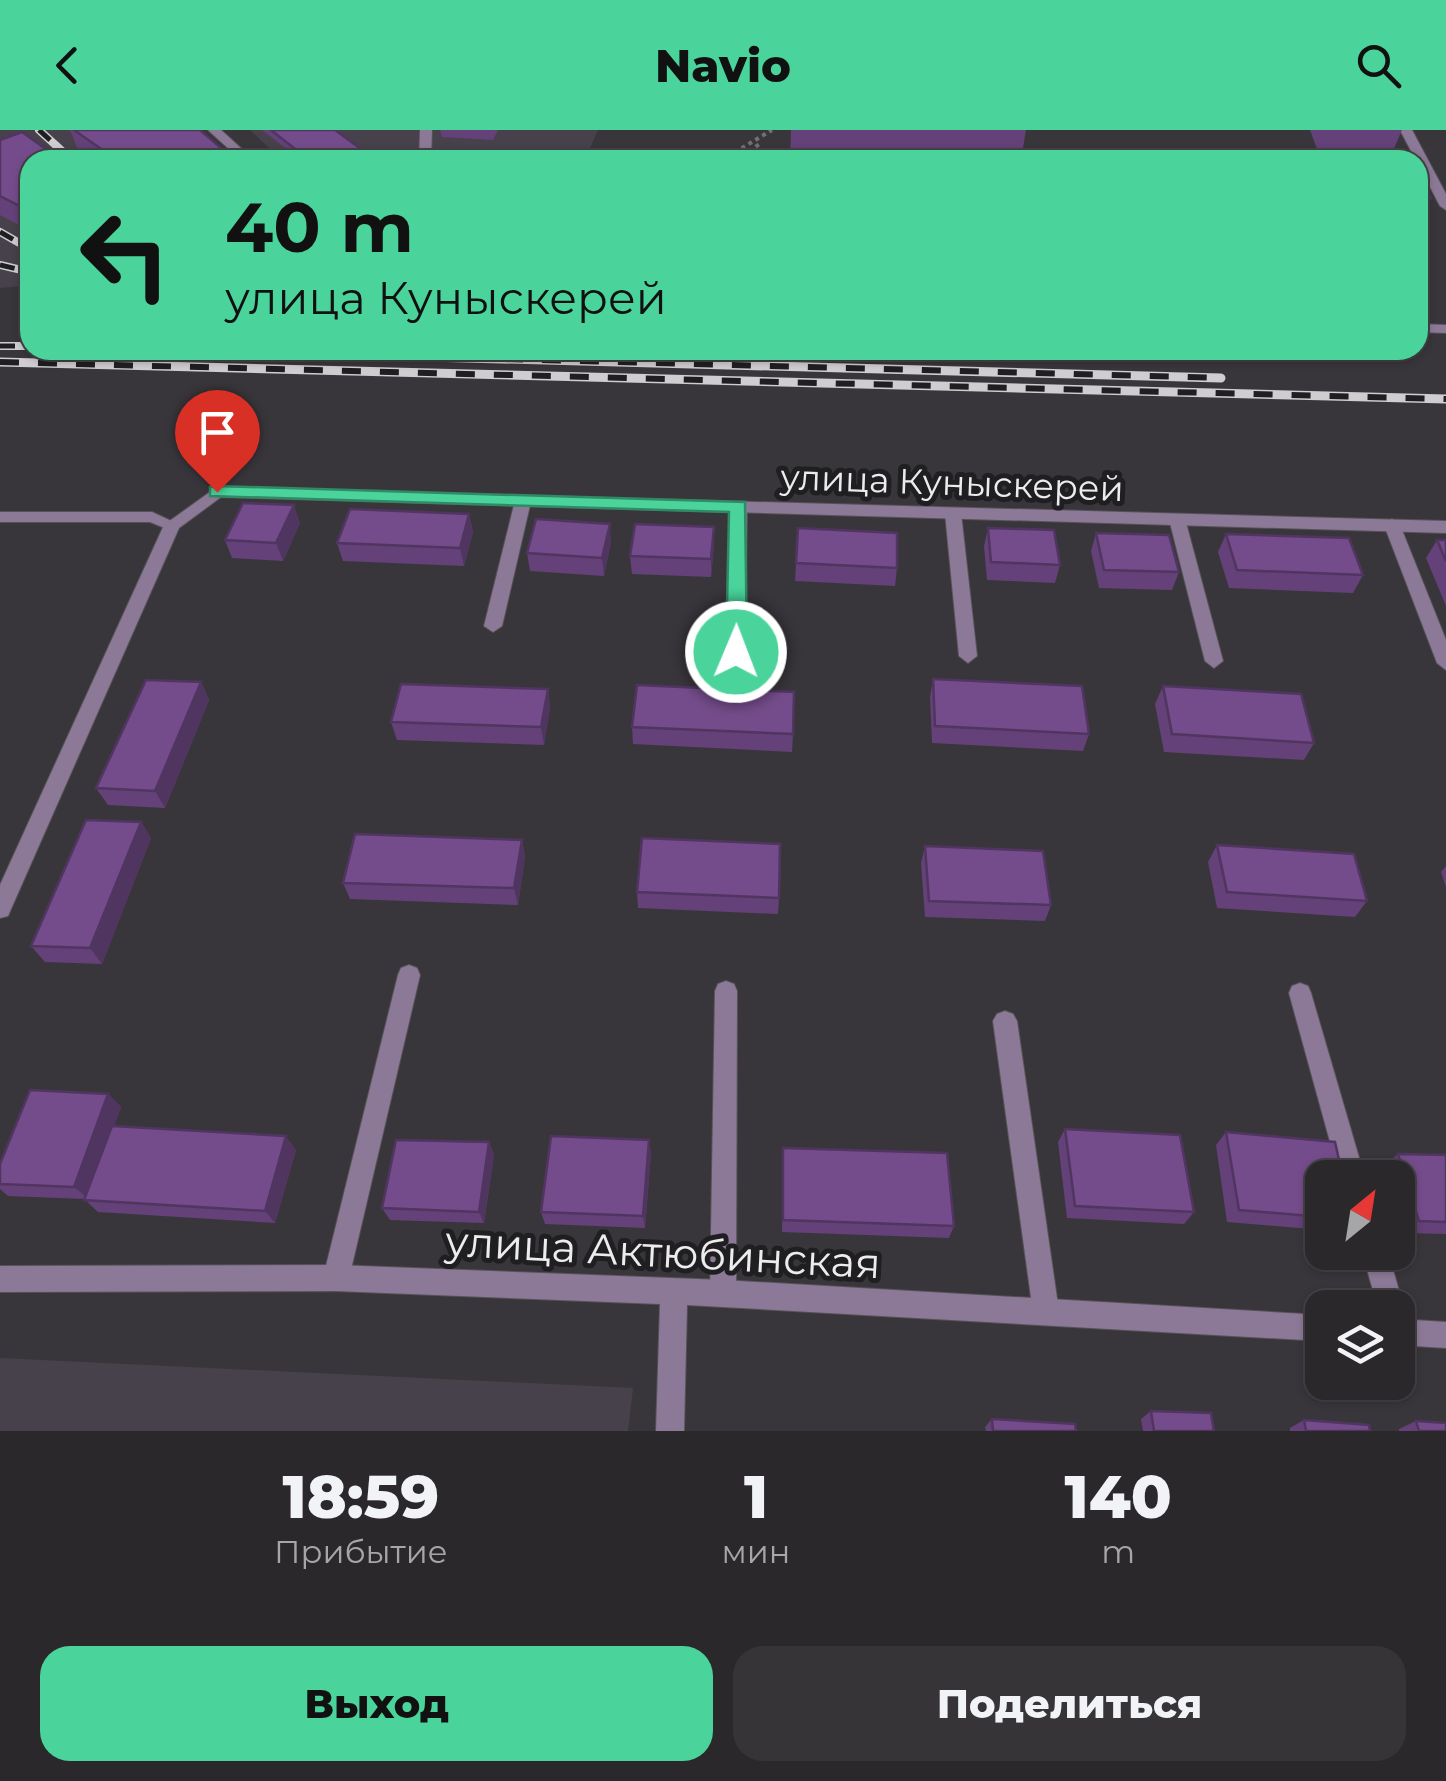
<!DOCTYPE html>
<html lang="ru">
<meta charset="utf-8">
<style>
:root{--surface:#2b282c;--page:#373438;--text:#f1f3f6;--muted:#a6a6a9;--line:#474448;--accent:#4ad49c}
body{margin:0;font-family:Montserrat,sans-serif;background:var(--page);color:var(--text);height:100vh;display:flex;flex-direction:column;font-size:38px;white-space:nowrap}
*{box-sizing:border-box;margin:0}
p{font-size:32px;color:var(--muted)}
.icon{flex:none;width:55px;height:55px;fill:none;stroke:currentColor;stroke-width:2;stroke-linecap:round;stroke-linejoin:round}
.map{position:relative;height:1301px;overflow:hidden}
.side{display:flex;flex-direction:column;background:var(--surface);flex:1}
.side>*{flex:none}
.top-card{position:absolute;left:20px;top:20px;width:1408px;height:210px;border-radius:30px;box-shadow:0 2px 8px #0004,0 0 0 2px var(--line);background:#4ad49c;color:#111;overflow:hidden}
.needle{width:65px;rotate:30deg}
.tools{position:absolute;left:1305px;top:1030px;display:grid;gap:20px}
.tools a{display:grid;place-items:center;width:110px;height:110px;border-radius:20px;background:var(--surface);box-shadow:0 2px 8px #0004,0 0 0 2px var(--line);font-size:50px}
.pin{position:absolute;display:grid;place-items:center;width:85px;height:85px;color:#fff;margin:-102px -42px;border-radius:50% 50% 50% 0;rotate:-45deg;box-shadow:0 0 10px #0007}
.pin .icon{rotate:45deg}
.me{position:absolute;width:110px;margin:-55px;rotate:1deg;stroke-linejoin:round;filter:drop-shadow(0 0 8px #0008)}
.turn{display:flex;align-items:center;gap:35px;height:210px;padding:0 40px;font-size:45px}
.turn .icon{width:130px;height:130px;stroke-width:2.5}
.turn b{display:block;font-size:70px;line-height:85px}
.eta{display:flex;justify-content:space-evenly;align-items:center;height:170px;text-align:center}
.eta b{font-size:60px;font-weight:800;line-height:70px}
.cta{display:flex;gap:20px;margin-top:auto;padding:20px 40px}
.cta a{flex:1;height:115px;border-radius:30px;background:var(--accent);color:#111;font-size:40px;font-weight:800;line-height:115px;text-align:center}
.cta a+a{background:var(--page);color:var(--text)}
header{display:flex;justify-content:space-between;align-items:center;height:130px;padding:0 40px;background:var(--accent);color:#111;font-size:45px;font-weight:800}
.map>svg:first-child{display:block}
.built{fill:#47414b}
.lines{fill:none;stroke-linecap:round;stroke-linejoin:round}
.lane-casing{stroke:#565358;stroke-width:2}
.street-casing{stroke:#565358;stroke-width:2}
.path{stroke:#737075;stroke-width:4;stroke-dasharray:4 4;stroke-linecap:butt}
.lane{fill:#8c7997;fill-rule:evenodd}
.street{fill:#8c7997;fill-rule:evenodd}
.rail-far1-casing{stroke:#cfcdd0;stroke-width:8}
.rail-casing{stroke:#cfcdd0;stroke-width:9}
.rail-far1{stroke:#1f1e20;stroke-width:5;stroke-dasharray:15;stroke-linecap:butt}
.rail{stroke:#1f1e20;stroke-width:6;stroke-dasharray:19;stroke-linecap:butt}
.wall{fill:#644178}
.shaded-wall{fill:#513561}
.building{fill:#744c8b;stroke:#513561;stroke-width:2.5}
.route{fill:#4ad49c;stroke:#308a65;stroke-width:2.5}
.labels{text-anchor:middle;stroke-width:10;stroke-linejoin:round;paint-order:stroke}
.street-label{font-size:35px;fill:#edebee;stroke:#1f1e20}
.near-street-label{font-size:42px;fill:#edebee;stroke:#1f1e20}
</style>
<header><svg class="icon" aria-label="back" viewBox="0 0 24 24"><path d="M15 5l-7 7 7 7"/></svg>Navio<svg class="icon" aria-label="search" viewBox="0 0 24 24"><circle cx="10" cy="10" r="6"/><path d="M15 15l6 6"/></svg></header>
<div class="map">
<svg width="1446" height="1301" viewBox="0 0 1446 1301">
<rect width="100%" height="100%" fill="#39363b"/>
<g class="built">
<path d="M0,0H182L216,30H30V155L0,158Z"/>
<path d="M250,0H598L585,30H282Z"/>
<path d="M0,1228L633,1258L628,1301H0Z"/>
</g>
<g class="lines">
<defs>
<g id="lane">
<path d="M420,0H432L431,30H419Z"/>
<path d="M1400,0H1412L1446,64V80L1440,76Z"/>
<path d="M523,366L531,371L502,496L493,502L484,496L515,371Z"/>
<path d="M739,372L747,377L745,522L736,529L727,522L731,377Z"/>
<path d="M953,378L961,383L977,526L968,533L959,526L945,383Z"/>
<path d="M0,382H152L180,395L172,401L150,392H0Z"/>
<path d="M1177,384L1185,389L1223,531L1214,538L1205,531L1169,389Z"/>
<path d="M1392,389L1400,395L1446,510V540L1437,533L1384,395Z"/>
<path d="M409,835L417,838L420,845L349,1148L345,1157L336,1161L327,1157L323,1148L398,845L401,838Z"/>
<path d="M726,851L734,854L737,861L736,1163L732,1172L723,1176L714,1172L710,1163L715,861L718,854Z"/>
<path d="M1300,853L1308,856L1311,863L1365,1048H1340L1289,863L1292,856Z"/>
<path d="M1005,881L1013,884L1017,891L1059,1182L1055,1191L1046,1195L1037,1191L1033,1182L993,891L997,884Z"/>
<path d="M1362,1122H1388L1404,1178L1400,1187L1398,1189V1178H1378Z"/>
</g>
<g id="street">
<path d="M208,0H221L254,30H241Z"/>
<path d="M1418,194L1446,195V203L1418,202Z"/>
<path d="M217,357L1446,391V403L221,367L179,398L11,779L8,786L0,788V755L164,395Z"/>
<path d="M336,1135L723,1150L1322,1185V1211L687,1175L684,1301H656L660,1174L336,1161L0,1162V1136Z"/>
<path d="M1398,1189L1446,1192V1218L1398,1215Z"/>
</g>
</defs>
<use href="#lane" class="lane-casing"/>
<use href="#street" class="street-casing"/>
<g class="path">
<path d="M756,14L768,30"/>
<path d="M671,30L737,21L772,0"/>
</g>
<use href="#lane" class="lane"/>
<use href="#street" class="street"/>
<defs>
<g id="rail-far1">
<path d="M39,0L72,30"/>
<path d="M0,102L30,119"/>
<path d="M0,135L30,142"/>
<path d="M0,216H30"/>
<path d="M180,220L521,229"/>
</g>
<g id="rail">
<path d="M428,227L1221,248"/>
<path d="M0,232L1446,269"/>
</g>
</defs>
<use href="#rail-far1" class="rail-far1-casing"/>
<use href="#rail" class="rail-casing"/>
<use href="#rail-far1" class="rail-far1"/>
<use href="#rail" class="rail"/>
</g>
<g class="wall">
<path d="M70,0H200L235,30H85L81,27Z"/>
<path d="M262,0H335L376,30H301Z"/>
<path d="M440,0H498L493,10L442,7Z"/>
<path d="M791,0H1026L1021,30H790Z"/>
<path d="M1310,0H1402L1389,30L1320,27Z"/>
<path d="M0,10L30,30V101L0,85Z"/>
<path d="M1418,41L1431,68L1420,94H1418Z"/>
<path d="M469,384L473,402L464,436L343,431L337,413Z"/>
<path d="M300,393L283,431L232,428L225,410Z"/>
<path d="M798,398L897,438L895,456L795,451Z"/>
<path d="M988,398L1060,435L1055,453L987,450L984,416Z"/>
<path d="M1096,403L1179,442L1172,460L1099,458L1091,421Z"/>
<path d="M1226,404L1363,445L1353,463L1229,458L1218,422Z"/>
<path d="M1437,410H1446V476L1426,428Z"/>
<path d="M611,412L604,446L530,441L527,423Z"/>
<path d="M714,415L711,447L632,444L630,426Z"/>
<path d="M933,549L1089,604L1083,621L932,613L930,567Z"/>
<path d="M201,552L209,570L165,678L108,675L96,658Z"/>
<path d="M1163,556L1314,613L1304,630L1164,622L1155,574Z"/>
<path d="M548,559L550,577L544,615L397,610L391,592Z"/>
<path d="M632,597L793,604L792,622L633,614Z"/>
<path d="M141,692L151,708L102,834L45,832L31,816Z"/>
<path d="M522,710L525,726L518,775L350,769L343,753Z"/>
<path d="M1217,715L1367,771L1355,787L1217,778L1208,732Z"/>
<path d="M925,716L1051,775L1045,791L925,787L921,733Z"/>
<path d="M1446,736V757L1441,742Z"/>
<path d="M637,762L779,768L778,784L638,778Z"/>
<path d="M108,964L121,977L114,996L296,1020L275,1093L98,1082L84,1069L8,1066L0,1059V1034Z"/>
<path d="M1065,999L1194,1082L1184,1094L1067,1088L1058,1012Z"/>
<path d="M1226,1002L1322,1048V1100L1227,1092L1216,1015Z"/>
<path d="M489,1012L494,1025L484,1093L390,1090L382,1078Z"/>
<path d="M783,1018L954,1096L949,1108L782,1102Z"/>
<path d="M651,1023L645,1098L545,1094L541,1082Z"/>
<path d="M1398,1024L1446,1025V1104L1404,1103L1398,1083V1048H1387L1383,1037Z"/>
<path d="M1151,1281L1214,1301H1143L1141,1289Z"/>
<path d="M992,1289L1076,1301H986L985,1297Z"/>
<path d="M1304,1290L1370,1301H1290V1298Z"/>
<path d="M1416,1291L1446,1301H1399V1299Z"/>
</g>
<g class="shaded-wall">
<path d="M294,375L300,393L283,431L276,413Z"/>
<path d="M469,384L473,402L464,436L460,418Z"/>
<path d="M610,394L611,412L604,446L602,428Z"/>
<path d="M714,397V415L711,447V429Z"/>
<path d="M201,552L209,570L165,678L155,661Z"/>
<path d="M548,559L550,577L544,615L541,597Z"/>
<path d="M141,692L151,708L102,834L90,818Z"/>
<path d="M522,710L525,726L518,775L514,758Z"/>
<path d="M108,964L121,977L89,1069L74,1057Z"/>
<path d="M286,1006L296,1020L275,1093L265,1081Z"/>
<path d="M649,1010L651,1023L645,1098L643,1086Z"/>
<path d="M489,1012L494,1025L484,1093L479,1082Z"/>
</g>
<g class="building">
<path d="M74,0H200L235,30H117Z"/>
<path d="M271,0H335L376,30H309Z"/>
<path d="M22,2L61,30H30V81L0,66V10Z"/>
<path d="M640,21L694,23L693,30H638Z"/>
<path d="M1418,41L1431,68H1418Z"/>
<path d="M243,373L294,375L276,413L225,410Z"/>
<path d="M350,379L469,384L460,418L337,413Z"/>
<path d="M536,389L610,394L602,428L527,423Z"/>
<path d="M635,394L714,397L711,429L630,426Z"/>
<path d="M798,398L897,403V438L796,433Z"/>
<path d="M988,398L1054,400L1060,435L991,432Z"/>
<path d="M1096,403L1169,405L1179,442L1104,440Z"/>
<path d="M1226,404L1349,408L1363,445L1237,440Z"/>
<path d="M1437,410H1446V431Z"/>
<path d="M933,549L1082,556L1089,604L935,596Z"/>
<path d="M146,550L201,552L155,661L96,658Z"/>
<path d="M401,554L548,559L541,597L391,592Z"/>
<path d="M637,555L794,562L793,604L632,597Z"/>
<path d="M1163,556L1301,564L1314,613L1172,604Z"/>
<path d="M86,690L141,692L90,818L31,816Z"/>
<path d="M355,704L522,710L514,758L343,753Z"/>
<path d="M642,708L780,714L779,768L637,762Z"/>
<path d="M1217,715L1354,724L1367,771L1227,762Z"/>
<path d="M925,716L1043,721L1051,775L929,771Z"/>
<path d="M30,960L108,964L74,1057L0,1054V1034Z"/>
<path d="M112,996L286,1006L265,1081L84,1070Z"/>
<path d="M1065,999L1180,1005L1194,1082L1075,1076Z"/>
<path d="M1226,1002L1335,1012L1343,1048H1322V1087L1239,1080Z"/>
<path d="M551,1006L649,1010L643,1086L541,1082Z"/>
<path d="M396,1010L489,1012L479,1082L382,1078Z"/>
<path d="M783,1018L947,1023L954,1096L783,1090Z"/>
<path d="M1398,1024L1446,1025V1092L1419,1091Z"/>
<path d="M1151,1281L1211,1283L1214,1301H1154Z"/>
<path d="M992,1289L1075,1294L1076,1301H993Z"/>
<path d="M1304,1290L1369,1295L1370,1301H1306Z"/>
<path d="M1416,1291L1446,1293V1301H1419Z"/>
</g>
<path class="route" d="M217,356L745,372L747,522L736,530L726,522L729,382L210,366V357Z"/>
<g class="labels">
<g class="street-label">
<text transform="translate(952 353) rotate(2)" y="12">улица Куныскерей</text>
</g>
<g class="near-street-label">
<text transform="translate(663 1122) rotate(3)" y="15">улица Актюбинская</text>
</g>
</g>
</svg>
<div class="tools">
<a><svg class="needle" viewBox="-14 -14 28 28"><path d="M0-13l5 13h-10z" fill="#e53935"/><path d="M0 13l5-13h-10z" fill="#a6a6a9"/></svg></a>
<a><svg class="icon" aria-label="layers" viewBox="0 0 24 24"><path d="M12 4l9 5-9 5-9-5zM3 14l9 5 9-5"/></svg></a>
</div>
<div class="pin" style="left:217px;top:362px;background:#d93025"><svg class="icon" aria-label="arrive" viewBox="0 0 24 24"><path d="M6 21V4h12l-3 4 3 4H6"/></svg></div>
<svg class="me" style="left:736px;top:522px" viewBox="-20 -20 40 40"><circle r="17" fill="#4ad49c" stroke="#fff" stroke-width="3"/><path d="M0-11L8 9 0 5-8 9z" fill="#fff"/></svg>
<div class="top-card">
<div class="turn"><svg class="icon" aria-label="left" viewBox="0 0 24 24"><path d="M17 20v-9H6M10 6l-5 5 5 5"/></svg><div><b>40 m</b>улица Куныскерей</div></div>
</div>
</div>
<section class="side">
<div class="eta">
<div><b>18:59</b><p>Прибытие</p></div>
<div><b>1</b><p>мин</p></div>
<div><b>140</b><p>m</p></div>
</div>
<div class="cta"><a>Выход</a><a>Поделиться</a></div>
</section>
